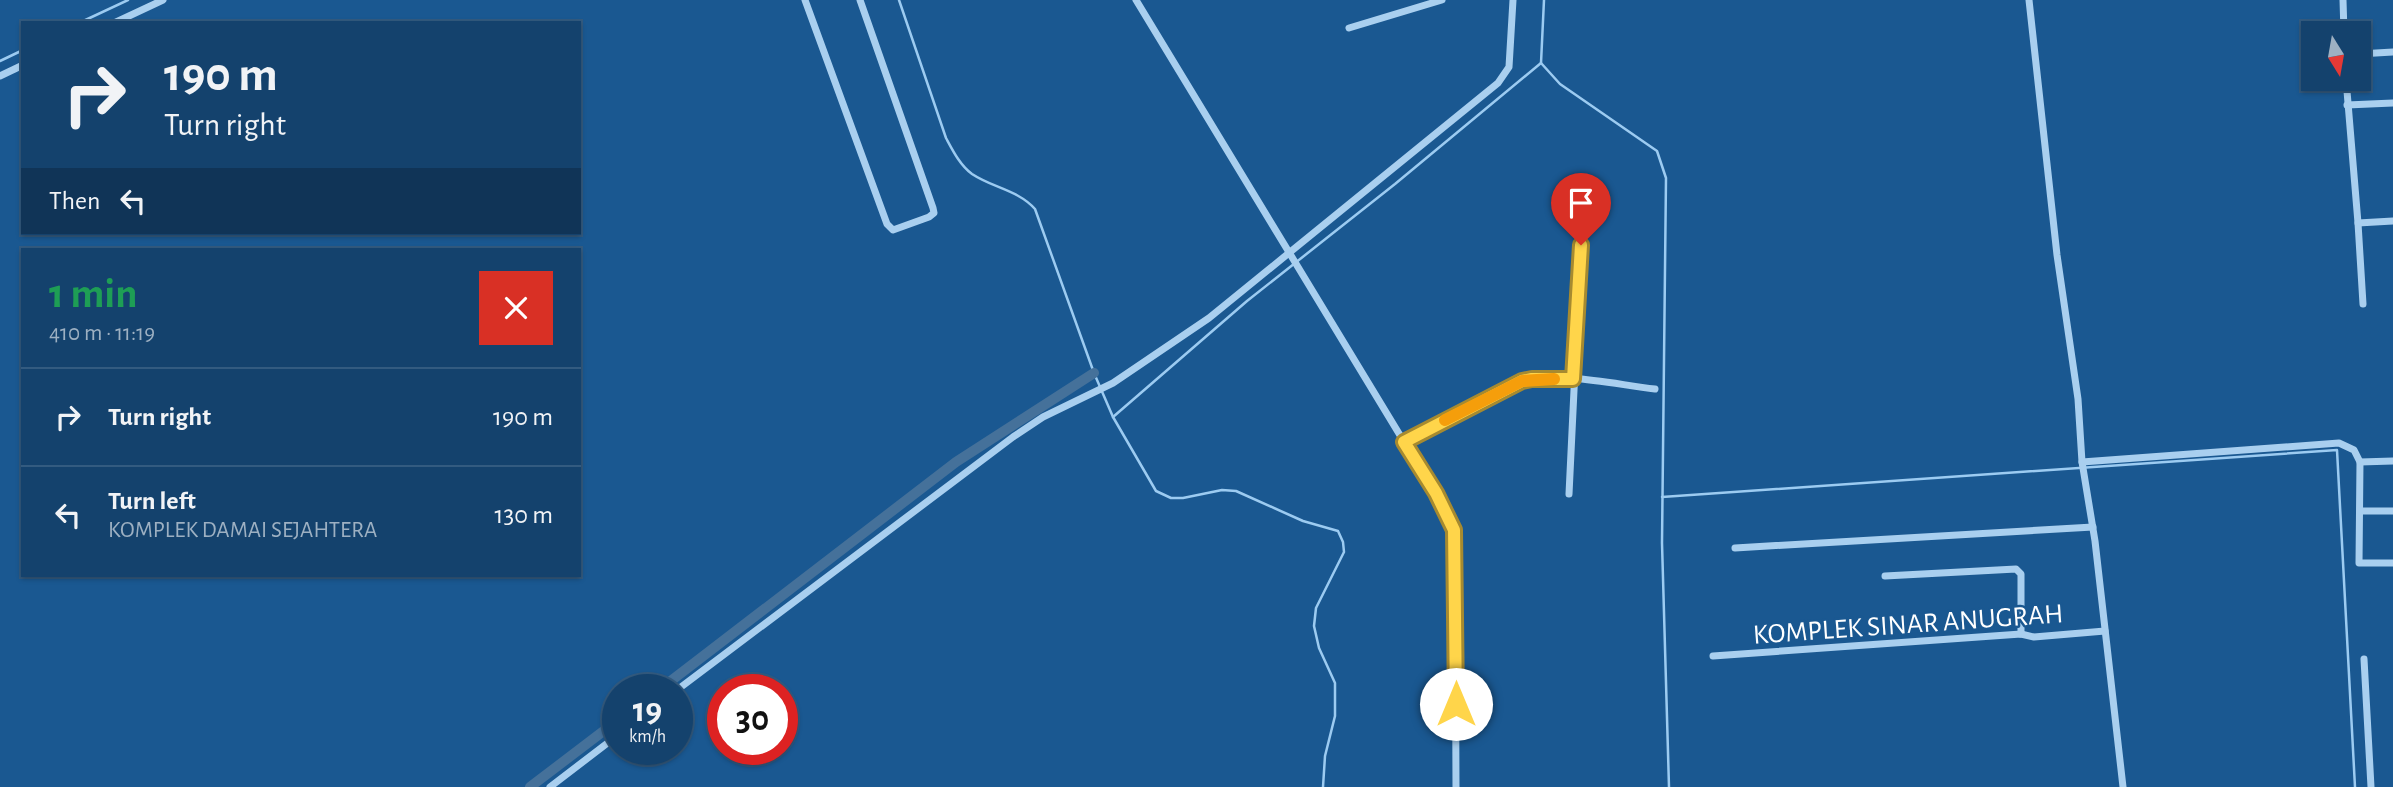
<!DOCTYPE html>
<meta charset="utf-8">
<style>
:root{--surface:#14426d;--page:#214d75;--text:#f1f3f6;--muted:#9db0c2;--line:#335b80}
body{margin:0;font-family:"Alegreya Sans",sans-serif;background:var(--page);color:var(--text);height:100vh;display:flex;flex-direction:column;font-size:26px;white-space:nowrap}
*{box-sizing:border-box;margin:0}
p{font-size:23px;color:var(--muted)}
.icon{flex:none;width:38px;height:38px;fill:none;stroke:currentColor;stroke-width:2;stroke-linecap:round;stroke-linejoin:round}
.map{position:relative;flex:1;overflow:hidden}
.drawer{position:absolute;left:21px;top:248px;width:560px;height:329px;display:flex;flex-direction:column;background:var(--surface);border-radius:0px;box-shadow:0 2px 5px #0004,0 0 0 2px var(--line)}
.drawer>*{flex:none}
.banner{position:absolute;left:21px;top:21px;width:560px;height:214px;border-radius:0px;box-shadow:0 2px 5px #0004,0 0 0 2px var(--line);background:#14426d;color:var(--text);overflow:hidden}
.needle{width:46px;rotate:169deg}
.tools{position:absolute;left:2301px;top:21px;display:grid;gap:14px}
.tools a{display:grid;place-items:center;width:70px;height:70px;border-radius:0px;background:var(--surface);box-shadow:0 2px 5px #0004,0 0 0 2px var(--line);font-size:35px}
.speed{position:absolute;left:602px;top:674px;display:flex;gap:14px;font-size:35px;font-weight:700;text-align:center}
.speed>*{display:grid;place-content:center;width:91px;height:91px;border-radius:50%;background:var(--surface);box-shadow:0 2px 5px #0004,0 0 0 2px var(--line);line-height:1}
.speed small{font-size:18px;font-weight:400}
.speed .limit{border:10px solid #d22;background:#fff;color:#111}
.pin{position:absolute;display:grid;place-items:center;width:60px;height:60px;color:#fff;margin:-72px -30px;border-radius:50% 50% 50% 0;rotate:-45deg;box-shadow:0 0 7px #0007}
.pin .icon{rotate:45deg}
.me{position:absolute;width:77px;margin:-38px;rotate:0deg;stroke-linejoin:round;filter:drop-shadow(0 0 5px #0008)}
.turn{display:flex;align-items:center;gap:24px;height:147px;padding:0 28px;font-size:32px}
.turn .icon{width:91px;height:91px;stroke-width:2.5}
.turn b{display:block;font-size:49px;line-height:60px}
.then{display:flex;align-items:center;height:66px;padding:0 28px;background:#0003;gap:14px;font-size:26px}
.round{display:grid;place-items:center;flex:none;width:74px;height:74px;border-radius:0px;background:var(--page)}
.head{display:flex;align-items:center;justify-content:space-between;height:119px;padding:0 28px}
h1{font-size:42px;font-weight:600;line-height:52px;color:#1e9e55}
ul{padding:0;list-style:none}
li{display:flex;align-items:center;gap:21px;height:98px;padding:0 28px;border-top:2px solid var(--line)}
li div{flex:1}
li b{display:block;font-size:26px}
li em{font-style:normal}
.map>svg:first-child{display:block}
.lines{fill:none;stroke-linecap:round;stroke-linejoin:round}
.stream{stroke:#9ccbf1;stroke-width:2.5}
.canal{stroke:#45719a;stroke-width:10}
.minor{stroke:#a9cfef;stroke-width:7}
.route-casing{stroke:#a68a30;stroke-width:18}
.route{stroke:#ffd54a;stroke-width:12}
.slow{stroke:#f59e0b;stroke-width:12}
.labels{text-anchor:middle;stroke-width:5;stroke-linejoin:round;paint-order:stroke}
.street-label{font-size:28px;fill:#fff;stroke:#1a5891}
</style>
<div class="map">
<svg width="2393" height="787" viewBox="0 0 2393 787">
<rect width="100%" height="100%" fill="#1a5891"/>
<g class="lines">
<g class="stream">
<path d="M899,0L946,138C953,151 960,165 972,174C993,188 1018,190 1035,209L1094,373L1113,417L1156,491L1171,498H1183L1222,490L1236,491L1303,521L1338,531L1343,542L1344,552L1316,608L1314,626L1319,648L1335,683V716L1325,756L1323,787"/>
<path d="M79,23L128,0"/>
<path d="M0,61L23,50"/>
<path d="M1541,63L1560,84L1657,151L1666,178L1662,543L1669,787"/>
<path d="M1113,417L1247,301L1395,184L1541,63L1544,0"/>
<path d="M1662,497L2337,450L2355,787"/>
</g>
<g class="canal">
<path d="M659,690L956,462L1094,373"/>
<path d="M530,787L618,720"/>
</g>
<g class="minor">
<path d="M805,0L887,224L893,230L929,217L934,213L933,208L860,0"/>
<path d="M1136,0L1449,516L1455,536L1456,787"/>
<path d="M2029,0L2057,255L2078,399L2082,462L2095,541L2123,787"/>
<path d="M2343,0L2344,33"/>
<path d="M114,23L163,0"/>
<path d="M1349,28L1442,0"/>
<path d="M2359,54L2393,52"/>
<path d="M0,76L23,65"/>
<path d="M2346,79L2358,223L2363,304"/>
<path d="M2347,105L2393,103"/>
<path d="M2358,223L2393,221"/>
<path d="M1404,442L1522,381C1564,372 1612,384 1655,389"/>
<path d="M2082,462L2339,443L2354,450L2360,462L2359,563H2393"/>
<path d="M2360,462L2393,461"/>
<path d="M1569,494L1581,245"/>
<path d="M2360,511H2393"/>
<path d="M1735,548L2093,527"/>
<path d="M1885,576L2016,569L2021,574V634"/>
<path d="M1713,656L2021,634L2034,637L2105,631"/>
<path d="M2364,659L2371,787"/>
<path d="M677,690L1013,437L1043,417L1113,383L1209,318L1498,83L1509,67L1513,0"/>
<path d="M550,787L618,735"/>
</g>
</g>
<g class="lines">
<defs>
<path id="route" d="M1456,704L1454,530L1436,493L1404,442L1522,381L1532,379H1573L1581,245"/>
</defs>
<use href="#route" class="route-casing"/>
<use href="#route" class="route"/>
<path class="slow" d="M1445,420L1522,381L1554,379"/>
</g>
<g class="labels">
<g class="street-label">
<text transform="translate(1908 623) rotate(-4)" y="10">KOMPLEK SINAR ANUGRAH</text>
</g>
</g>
</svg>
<div class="tools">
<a><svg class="needle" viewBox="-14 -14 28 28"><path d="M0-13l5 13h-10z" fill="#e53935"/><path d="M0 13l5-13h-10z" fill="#9db0c2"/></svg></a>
</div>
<div class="speed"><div>19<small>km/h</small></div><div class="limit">30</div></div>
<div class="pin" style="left:1581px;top:245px;background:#d93025"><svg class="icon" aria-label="arrive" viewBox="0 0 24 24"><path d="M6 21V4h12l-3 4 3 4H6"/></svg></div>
<svg class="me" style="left:1456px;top:704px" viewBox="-20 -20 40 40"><circle r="19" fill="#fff"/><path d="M0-13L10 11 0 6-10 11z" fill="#ffd54a"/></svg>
<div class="banner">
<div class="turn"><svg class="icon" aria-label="right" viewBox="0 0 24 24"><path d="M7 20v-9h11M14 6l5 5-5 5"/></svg><div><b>190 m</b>Turn right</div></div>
<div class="then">Then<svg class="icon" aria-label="left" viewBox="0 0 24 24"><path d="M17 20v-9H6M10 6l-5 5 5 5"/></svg></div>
</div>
<section class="drawer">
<div class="head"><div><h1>1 min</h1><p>410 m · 11:19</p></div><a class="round" style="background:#d93025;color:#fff"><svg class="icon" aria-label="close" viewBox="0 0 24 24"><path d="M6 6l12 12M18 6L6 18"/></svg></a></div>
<ul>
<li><svg class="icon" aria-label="right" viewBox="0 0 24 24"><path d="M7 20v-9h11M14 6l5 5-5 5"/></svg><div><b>Turn right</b></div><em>190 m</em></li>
<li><svg class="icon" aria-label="left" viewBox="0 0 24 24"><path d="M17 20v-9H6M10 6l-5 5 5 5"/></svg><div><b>Turn left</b><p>KOMPLEK DAMAI SEJAHTERA</p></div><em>130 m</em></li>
</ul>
</section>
</div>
